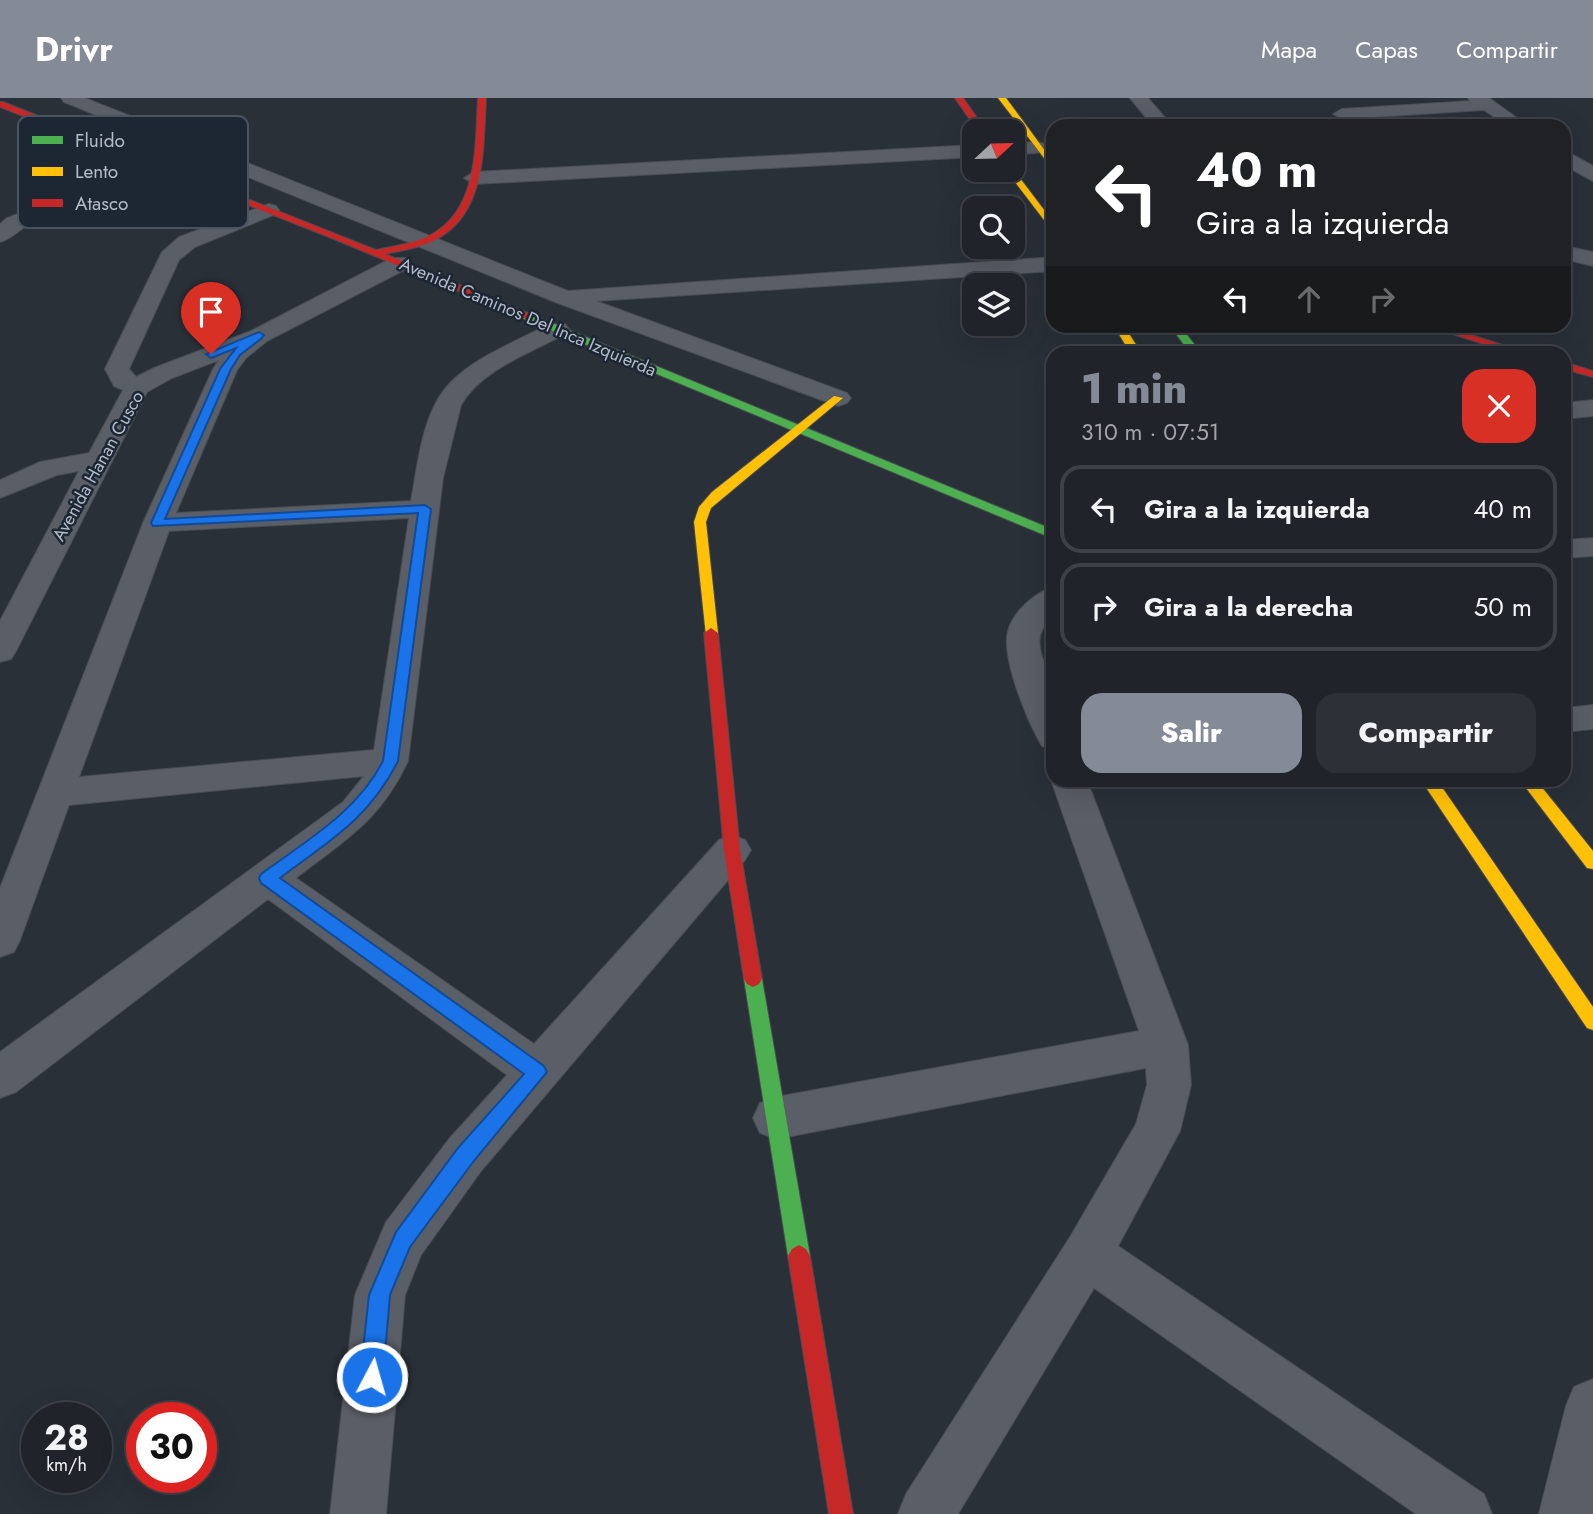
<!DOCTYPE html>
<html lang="es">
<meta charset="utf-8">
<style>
:root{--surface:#20242a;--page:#2d3036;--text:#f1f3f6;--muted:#a2a4a8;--line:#3d4147;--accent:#848b96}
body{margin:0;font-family:Jost,sans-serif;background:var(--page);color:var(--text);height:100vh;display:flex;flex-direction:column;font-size:26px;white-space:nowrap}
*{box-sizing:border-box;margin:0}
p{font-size:23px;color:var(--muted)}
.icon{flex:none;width:38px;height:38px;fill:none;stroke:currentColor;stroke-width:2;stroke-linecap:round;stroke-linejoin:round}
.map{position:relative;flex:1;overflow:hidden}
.sheet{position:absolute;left:1046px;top:248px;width:525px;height:441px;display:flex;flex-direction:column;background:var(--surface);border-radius:21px;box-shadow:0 7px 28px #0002,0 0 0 2px var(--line)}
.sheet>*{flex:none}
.banner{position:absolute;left:1046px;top:21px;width:525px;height:214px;border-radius:21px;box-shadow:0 7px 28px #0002,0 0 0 2px var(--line);background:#202124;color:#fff;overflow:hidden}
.needle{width:46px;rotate:68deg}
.fabs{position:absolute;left:962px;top:21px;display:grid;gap:14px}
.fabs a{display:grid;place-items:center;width:63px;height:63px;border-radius:14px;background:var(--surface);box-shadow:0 7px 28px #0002,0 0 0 2px var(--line);font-size:35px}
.speed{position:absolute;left:21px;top:1304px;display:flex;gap:14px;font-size:35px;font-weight:700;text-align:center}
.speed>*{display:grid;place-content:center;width:91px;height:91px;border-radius:50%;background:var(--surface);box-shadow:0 7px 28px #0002,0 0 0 2px var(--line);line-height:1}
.speed small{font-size:18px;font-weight:400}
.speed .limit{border:10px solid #d22;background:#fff;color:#111}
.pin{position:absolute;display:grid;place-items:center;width:60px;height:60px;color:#fff;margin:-72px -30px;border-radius:50% 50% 50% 0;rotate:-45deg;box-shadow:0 0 7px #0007}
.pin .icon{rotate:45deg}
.me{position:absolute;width:77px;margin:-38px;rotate:6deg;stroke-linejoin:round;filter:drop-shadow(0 0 5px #0008)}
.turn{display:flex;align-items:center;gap:24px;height:147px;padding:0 35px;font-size:32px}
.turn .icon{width:91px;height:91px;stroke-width:2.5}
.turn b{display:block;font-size:49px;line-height:60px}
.lanes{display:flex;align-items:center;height:66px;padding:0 35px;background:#0003;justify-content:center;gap:35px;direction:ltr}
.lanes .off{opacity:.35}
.round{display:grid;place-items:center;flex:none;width:74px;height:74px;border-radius:21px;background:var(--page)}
.summary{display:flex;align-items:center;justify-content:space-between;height:119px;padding:0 35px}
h1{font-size:42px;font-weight:800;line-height:52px;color:var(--accent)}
.action{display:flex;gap:14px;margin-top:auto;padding:14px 35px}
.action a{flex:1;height:80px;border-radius:21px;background:var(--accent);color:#fff;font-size:28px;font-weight:800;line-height:80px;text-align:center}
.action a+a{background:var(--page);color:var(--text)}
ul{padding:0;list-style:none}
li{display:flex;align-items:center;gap:21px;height:88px;margin:0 14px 10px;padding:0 21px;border:4px solid var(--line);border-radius:21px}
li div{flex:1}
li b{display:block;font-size:26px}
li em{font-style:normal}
header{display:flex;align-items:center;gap:42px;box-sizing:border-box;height:98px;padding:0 35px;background:var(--accent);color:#fff}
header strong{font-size:33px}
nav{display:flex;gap:38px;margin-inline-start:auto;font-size:24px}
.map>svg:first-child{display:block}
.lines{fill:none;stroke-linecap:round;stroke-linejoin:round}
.street-casing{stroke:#484c53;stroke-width:2}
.fast-casing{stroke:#484c53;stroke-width:2}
.slow-casing{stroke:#484c53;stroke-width:2}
.jam-casing{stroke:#484c53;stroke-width:2}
.street{fill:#5a5e66;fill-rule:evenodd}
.fast{fill:#4caf50;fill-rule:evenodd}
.slow{fill:#ffc107;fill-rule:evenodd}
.jam{fill:#c62828;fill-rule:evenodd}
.route{fill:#1a73e8;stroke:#114b97;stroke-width:2}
.labels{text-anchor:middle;stroke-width:5;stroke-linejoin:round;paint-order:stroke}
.far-street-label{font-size:18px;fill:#b4bcc9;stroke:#1d2633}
.key{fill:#1d2633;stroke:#4a5360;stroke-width:2}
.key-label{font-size:19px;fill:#b4bcc9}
</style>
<header>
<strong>Drivr</strong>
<nav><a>Mapa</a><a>Capas</a><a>Compartir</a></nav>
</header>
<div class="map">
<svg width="1593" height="1416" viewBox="0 0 1593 1416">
<rect width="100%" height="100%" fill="#2a3038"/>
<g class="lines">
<defs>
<g id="street">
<path d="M61,0H85L568,193L1054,159V173L596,203L847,295L851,300L847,305L838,308L555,204L64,4Z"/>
<path d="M1130,0H1148L1172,28H1153Z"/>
<path d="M1468,0H1489L1528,28H1507L1484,12L1342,21L1333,16L1342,11L1470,3Z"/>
<path d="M1038,44L1045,46L1047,50L1045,54L1013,57V45Z"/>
<path d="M975,47V59L474,86L464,80L474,74Z"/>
<path d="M1564,52L1593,68V83L1564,67Z"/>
<path d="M164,64L171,66L174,70L171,74L37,121C23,128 11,142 0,144V126L7,120Z"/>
<path d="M269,106L276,108L279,112L276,116L195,149L179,162L129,271L136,279L154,270L251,233L392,160H408L411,165L408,170L267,243L246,260L237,272L176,415L411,403C418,366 422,314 450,285C476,258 516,244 549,226H565L569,231L565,236C531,255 482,271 461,307L443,380L408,663C380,723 346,741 296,780L534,946L719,742L732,737L745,742L751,752L745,762L481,1073L421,1157L405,1197L386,1416H330L355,1197L386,1124L449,1041L507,977L268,801L16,994L0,1000V954L343,704L364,678L69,707L20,842L14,854L0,859V790L143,425L213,271L219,262L172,280L147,294L16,553L11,561L0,564V523L79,373L57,377L0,400V382L40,364L89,355L123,292L114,288L105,271L162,154L179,139ZM409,420L374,652L79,679L169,433Z"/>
<path d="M1564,148L1593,154V168L1564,161Z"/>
<path d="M1593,302V318L1564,321V305Z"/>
<path d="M1593,440V458L1564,460V442Z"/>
<path d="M1054,489V516C1024,544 1049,565 1054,596C1056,614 1054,634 1054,651L1042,648C1028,625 1001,560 1008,533C1013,514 1035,494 1054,489Z"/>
<path d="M1593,607V631L1564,634V610Z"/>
<path d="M1054,678V682H1087L1188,947L1191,987L1180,1033L1118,1148L1484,1396L1492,1416H1416L1094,1190L958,1416H898L906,1396L1070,1139L1136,1026L1147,987L1146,970L776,1041L760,1035L753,1020L760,1005L776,999L1139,933L1051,682Z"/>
<path d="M1593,1281V1416H1539L1566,1308L1574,1289Z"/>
</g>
<g id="fast">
<path d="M522,216H530L1054,432V441L522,220Z"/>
<path d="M1170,228H1180L1202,256H1191Z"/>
<path d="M753,873L759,876L762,881L810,1158L806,1165L799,1169L792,1165L788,1158L744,881L747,876Z"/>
</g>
<g id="slow">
<path d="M998,0H1006L1054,65V73Z"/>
<path d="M1013,71L1054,125V135L1006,72Z"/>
<path d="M1114,228H1124L1142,256H1131Z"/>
<path d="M834,298L843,300L711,410L706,424L718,535L711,540L706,538L694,424L699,409L712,394Z"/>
<path d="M1421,682H1437L1593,909V932L1587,930Z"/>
<path d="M1520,682H1536L1593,753V771L1587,770Z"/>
</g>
<g id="jam">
<path d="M478,0H486C483,47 487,109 442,138C425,149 404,152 385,156L530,216L531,218L526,221L334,141L0,9V4H3L376,152C395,148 417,145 434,135C479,108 475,46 478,0Z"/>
<path d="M955,0H963L986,33H978Z"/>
<path d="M1429,228H1443L1531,256H1513Z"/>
<path d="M1564,264L1593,273V279L1564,271Z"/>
<path d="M711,530L718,535L740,752L762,881L759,886L753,889L747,886L744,881L724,752L704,535Z"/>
<path d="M799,1147L806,1151L810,1158L853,1416H829L788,1158L792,1151Z"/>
</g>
</defs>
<use href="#street" class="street-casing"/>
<use href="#fast" class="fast-casing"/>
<use href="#slow" class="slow-casing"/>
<use href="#jam" class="jam-casing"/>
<use href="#street" class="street"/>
<use href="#fast" class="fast"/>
<use href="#slow" class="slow"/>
<use href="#jam" class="jam"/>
</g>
<path class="route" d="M259,234L264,237L262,240L240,257L231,271L165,421L425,407L431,411L398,663C369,721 329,743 280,780L544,968L547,974L473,1064L410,1149L390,1197L383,1279L380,1287L372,1290L363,1287L360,1279L369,1197L396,1134L458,1050L524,976L261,785L259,780L261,776C306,743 357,714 383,663L418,415L153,428L151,425L220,271L236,250L211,260L206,256Z"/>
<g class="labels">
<g class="far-street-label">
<text transform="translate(528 219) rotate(23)" y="6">Avenida Caminos Del Inca Izquierda</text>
<text transform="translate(98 368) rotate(-61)" y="6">Avenida Hanan Cusco</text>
</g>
</g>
<rect x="18" y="18" width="230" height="112" rx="10" class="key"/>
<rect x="32" y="38" width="31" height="8" fill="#4caf50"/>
<rect x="32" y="69" width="31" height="9" fill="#ffc107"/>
<rect x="32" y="101" width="31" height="8" fill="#c62828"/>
<g class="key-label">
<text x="75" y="49">Fluido</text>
<text x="75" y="80">Lento</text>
<text x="75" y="112">Atasco</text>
</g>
</svg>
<div class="fabs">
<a><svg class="needle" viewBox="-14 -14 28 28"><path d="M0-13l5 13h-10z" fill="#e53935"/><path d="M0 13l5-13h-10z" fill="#a2a4a8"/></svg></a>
<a><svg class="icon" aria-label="search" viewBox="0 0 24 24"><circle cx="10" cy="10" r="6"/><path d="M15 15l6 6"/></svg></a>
<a><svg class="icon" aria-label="layers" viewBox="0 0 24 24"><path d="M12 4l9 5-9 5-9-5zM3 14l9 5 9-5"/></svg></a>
</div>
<div class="speed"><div>28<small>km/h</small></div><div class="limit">30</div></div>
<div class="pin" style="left:211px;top:256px;background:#d93025"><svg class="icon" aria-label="arrive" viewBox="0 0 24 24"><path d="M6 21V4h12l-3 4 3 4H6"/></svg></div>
<svg class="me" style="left:372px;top:1279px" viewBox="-20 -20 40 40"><circle r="17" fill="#1a73e8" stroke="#fff" stroke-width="3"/><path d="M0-11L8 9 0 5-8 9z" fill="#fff"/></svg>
<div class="banner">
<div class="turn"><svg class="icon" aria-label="left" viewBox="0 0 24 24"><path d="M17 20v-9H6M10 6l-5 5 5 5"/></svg><div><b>40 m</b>Gira a la izquierda</div></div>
<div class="lanes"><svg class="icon" aria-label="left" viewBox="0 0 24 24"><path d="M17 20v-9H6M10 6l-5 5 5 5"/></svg><svg class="icon off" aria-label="ahead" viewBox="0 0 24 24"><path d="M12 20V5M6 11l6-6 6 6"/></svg><svg class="icon off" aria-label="right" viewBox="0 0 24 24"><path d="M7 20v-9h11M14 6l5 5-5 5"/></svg></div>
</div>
<section class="sheet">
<div class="summary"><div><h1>1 min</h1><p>310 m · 07:51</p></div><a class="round" style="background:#d93025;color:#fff"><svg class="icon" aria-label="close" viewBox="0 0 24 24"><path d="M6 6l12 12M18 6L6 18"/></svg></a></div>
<ul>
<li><svg class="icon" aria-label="left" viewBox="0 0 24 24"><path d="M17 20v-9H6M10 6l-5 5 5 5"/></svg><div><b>Gira a la izquierda</b></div><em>40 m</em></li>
<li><svg class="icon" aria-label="right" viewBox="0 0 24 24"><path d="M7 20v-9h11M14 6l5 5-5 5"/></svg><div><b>Gira a la derecha</b></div><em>50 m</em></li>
</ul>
<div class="action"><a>Salir</a><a>Compartir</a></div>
</section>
</div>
